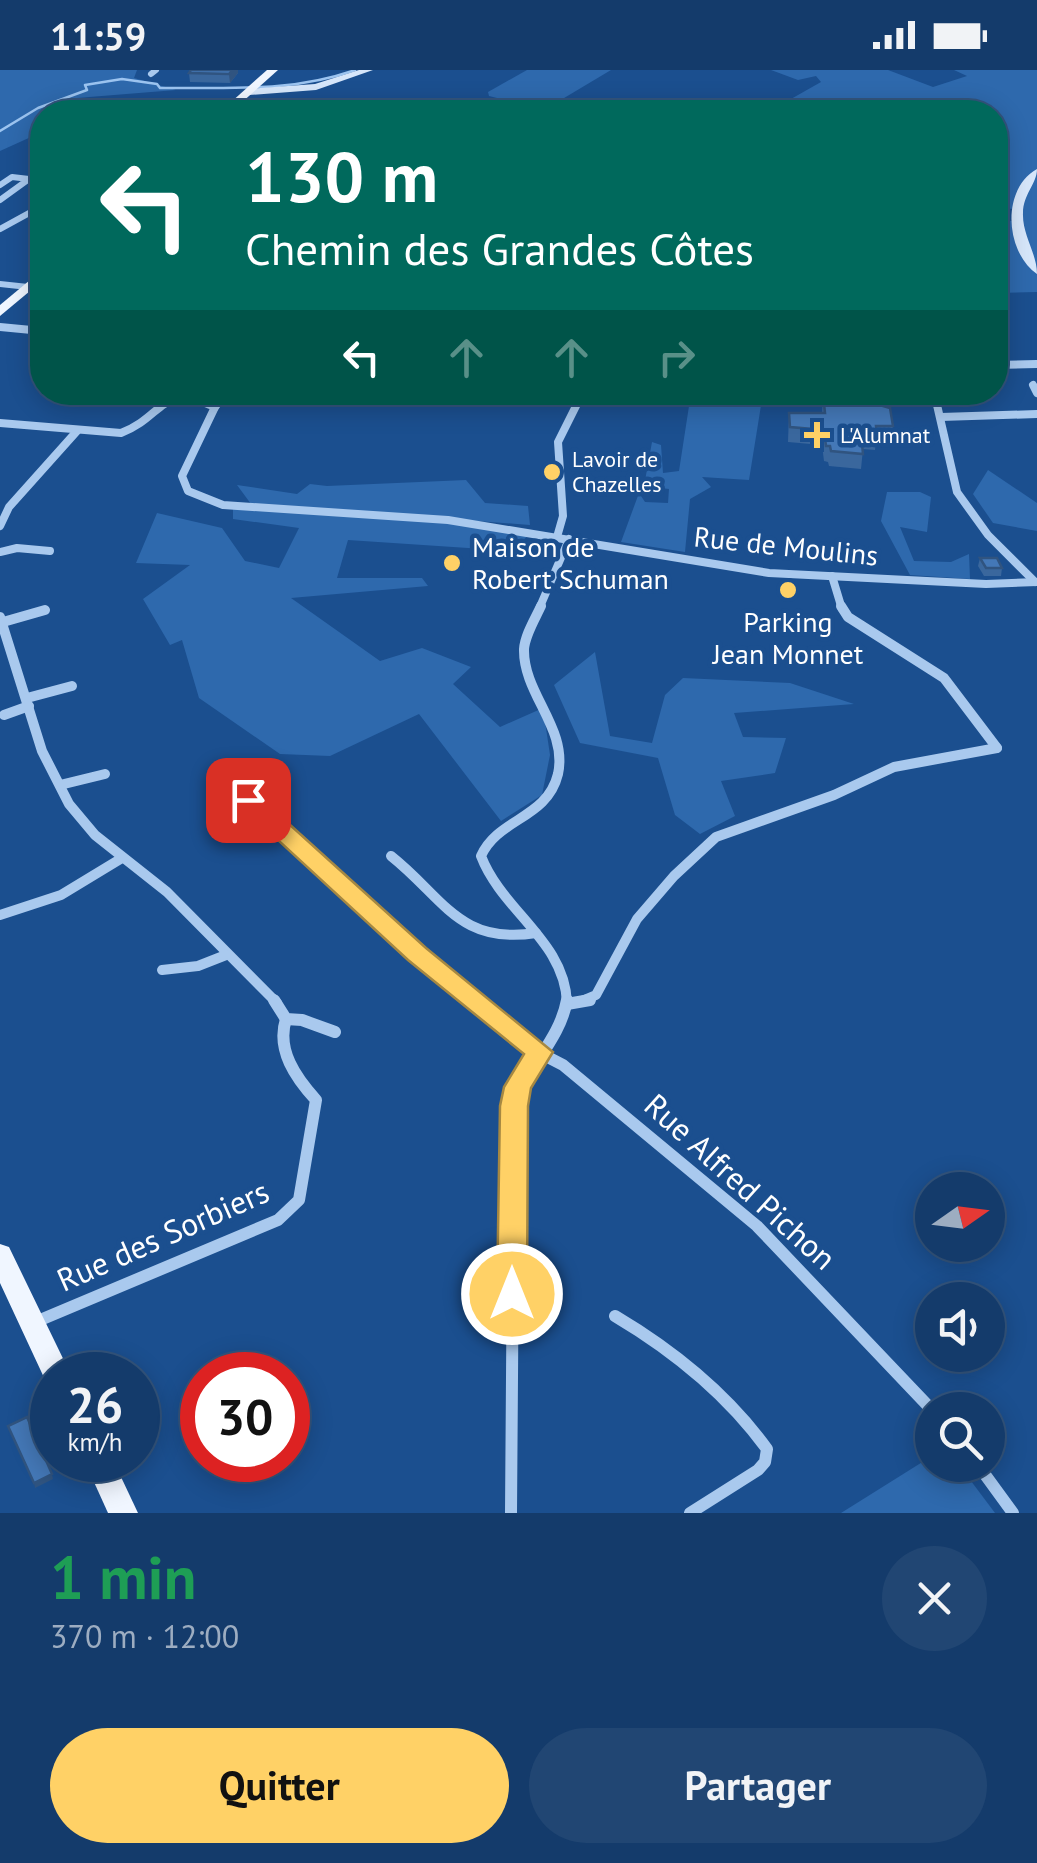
<!DOCTYPE html>
<html lang="fr">
<meta charset="utf-8">
<style>
:root{--surface:#143b6b;--page:#214673;--text:#f1f3f6;--muted:#9dadc1;--line:#33557e;--accent:#ffd166}
body{margin:0;font-family:"PT Sans",sans-serif;background:var(--page);color:var(--text);height:100vh;display:flex;flex-direction:column;font-size:38px;white-space:nowrap}
*{box-sizing:border-box;margin:0}
p{font-size:32px;color:var(--muted)}
.icon{flex:none;width:55px;height:55px;fill:none;stroke:currentColor;stroke-width:2;stroke-linecap:round;stroke-linejoin:round}
.map{position:relative;height:1443px;overflow:hidden}
.drawer{display:flex;flex-direction:column;background:var(--surface);flex:1}
.drawer>*{flex:none}
.top-card{position:absolute;left:30px;top:30px;width:978px;height:305px;border-radius:40px;box-shadow:0 5px 25px #0003,0 0 0 2px var(--line);background:#00695c;color:#fff;overflow:hidden}
.needle{width:65px;rotate:76deg}
.controls{position:absolute;left:915px;top:1102px;display:grid;gap:20px}
.controls a{display:grid;place-items:center;width:90px;height:90px;border-radius:50%;background:var(--surface);box-shadow:0 5px 25px #0003,0 0 0 2px var(--line);font-size:50px}
.speed{position:absolute;left:30px;top:1282px;display:flex;gap:20px;font-size:50px;font-weight:700;text-align:center}
.speed>*{display:grid;place-content:center;width:130px;height:130px;border-radius:50%;background:var(--surface);box-shadow:0 5px 25px #0003,0 0 0 2px var(--line);line-height:1}
.speed small{font-size:25px;font-weight:400}
.speed .limit{border:15px solid #d22;background:#fff;color:#111}
.pin{position:absolute;display:grid;place-items:center;width:85px;height:85px;color:#fff;margin:-42px;border-radius:20px;box-shadow:0 5px 15px #0006}
.me{position:absolute;width:110px;margin:-55px;rotate:0deg;stroke-linejoin:round;filter:drop-shadow(0 0 8px #0008)}
.turn{display:flex;align-items:center;gap:35px;height:210px;padding:0 50px;font-size:45px}
.turn .icon{width:130px;height:130px;stroke-width:2.5}
.turn b{display:block;font-size:70px;line-height:85px}
.lanes{display:flex;align-items:center;height:95px;padding:0 50px;background:#0003;justify-content:center;gap:50px;direction:ltr}
.lanes .off{opacity:.35}
.round{display:grid;place-items:center;flex:none;width:105px;height:105px;border-radius:52px;background:var(--page)}
.headline{display:flex;align-items:center;justify-content:space-between;height:170px;padding:0 50px}
h1{font-size:60px;font-weight:800;line-height:75px;color:#1e9e55}
.button{display:flex;gap:20px;margin-top:auto;padding:20px 50px}
.button a{flex:1;height:115px;border-radius:60px;background:var(--accent);color:#111;font-size:40px;font-weight:800;line-height:115px;text-align:center}
.button a+a{background:var(--page);color:var(--text)}
.status{display:flex;justify-content:space-between;align-items:center;height:70px;padding:0 50px;background:var(--surface);direction:ltr}
.status svg{height:28px;fill:currentColor}
.map>svg:first-child{display:block}
.green{fill:#2e69ad}
.lines{fill:none;stroke-linecap:round;stroke-linejoin:round}
.stream{stroke:#9cc4f0;stroke-width:2.5}
.street-far3{stroke:#a9c9ee;stroke-width:6}
.street-far2{stroke:#a9c9ee;stroke-width:8}
.street-far1{stroke:#a9c9ee;stroke-width:10}
.street{stroke:#a9c9ee;stroke-width:12}
.secondary{fill:#d6e6fa;fill-rule:evenodd}
.primary{fill:#f0f6ff;fill-rule:evenodd}
.wall{fill:#3a679d}
.shaded-wall{fill:#305480}
.building{fill:#4478b7;stroke:#305480;stroke-width:2.5}
.route{fill:#ffd166;stroke:#a68842;stroke-width:2.5}
.poi-dot{fill:#ffd166;stroke:#1b4f8f;stroke-width:4}
.labels{text-anchor:middle;stroke-width:9;stroke-linejoin:round;paint-order:stroke}
.far-poi-label{font-size:22px;fill:#fff;stroke:#1b4f8f;text-anchor:start}
.street-label{font-size:28px;fill:#fff;stroke:#1b4f8f}
.poi-label{font-size:28px;fill:#fff;stroke:#1b4f8f;text-anchor:start}
.near-street-label{font-size:32px;fill:#fff;stroke:#1b4f8f}
</style>
<div class="status"><b>11:59</b><svg viewBox="0 0 49 12"><path d="M0 12V9h3v3zM5 12V6h3v6zM10 12V3h3v9zM15 12V0h3v12zM26 1h20v11H26zM47 4h2v5h-2z"/></svg></div>
<div class="map">
<svg width="1037" height="1443" viewBox="0 0 1037 1443">
<rect width="100%" height="100%" fill="#1b4f8f"/>
<g class="green">
<path d="M0,0H137L134,8L176,20L77,28L41,40L42,62L0,81Z"/>
<path d="M527,0H611L544,40L489,26L488,22Z"/>
<path d="M771,0H888L933,17L967,6L954,0H1037V222L995,223V150L1012,151L1013,139L995,137V42H768L821,12L816,6L798,10Z"/>
<path d="M691,323H763L749,410L702,407L711,417L690,429L685,482L621,472L639,423L645,432L668,433L669,419L644,416L652,372L661,375L663,403L679,401Z"/>
<path d="M988,400L1037,433V461L993,453L973,424Z"/>
<path d="M466,410L485,433L528,436L530,455L251,434L237,415L297,424L310,414L327,416Z"/>
<path d="M887,422H920L931,427L927,462L900,457L914,491L951,492L969,484L970,509L910,505L881,451Z"/>
<path d="M233,438L446,453L529,465L523,470L484,475L483,479L348,470L337,508H422L428,516L291,528L380,591L422,578L471,597L453,614L500,657L543,638L550,685L542,725L501,751L419,644L330,686L280,684L199,628L182,570L170,575L143,529L190,495L136,493L157,443L222,458L245,491L279,498L299,458L233,449Z"/>
<path d="M595,582L610,666L652,673L665,625L683,608L790,613L854,634L734,643L743,667L786,668L775,703L721,711L735,746L700,764L675,745L658,688L580,673L554,615Z"/>
<path d="M932,1386V1395H959L995,1443H841Z"/>
</g>
<g class="lines">
<path class="stream" d="M0,61L38,38L87,20L85,15L122,9L157,14L160,18C226,17 291,23 355,0"/>
<g class="street-far3">
<path d="M151,4L156,0"/>
<path d="M126,42H148"/>
<path d="M0,115L12,107L29,109L0,130"/>
<path d="M0,159L42,136"/>
<path d="M0,214L28,217"/>
</g>
<g class="street-far2">
<path d="M0,257L42,261"/>
<path d="M995,295L1037,294"/>
<path d="M1033,315L1037,323"/>
<path d="M227,322L215,337L182,406L188,421L223,435L448,450L769,503L986,514L1037,512"/>
<path d="M934,322L957,422L988,465L1035,512"/>
<path d="M941,347L1037,344"/>
<path d="M0,353L121,363C165,346 160,312 215,337"/>
<path d="M0,456L9,437L77,361"/>
<path d="M557,467L563,446L558,372L583,322"/>
<path d="M0,482L17,478L50,481"/>
<path d="M832,506L842,539"/>
<path d="M539,539L569,469"/>
</g>
<g class="street-far1">
<path d="M541,536C535,549 525,565 524,579C523,624 568,658 558,704C547,749 498,748 481,786C502,841 565,871 567,933"/>
<path d="M841,536L848,547L944,608L997,678"/>
<path d="M0,547L42,681L69,734L95,765L167,822L277,933"/>
<path d="M3,552L45,540"/>
<path d="M27,628L72,616"/>
<path d="M4,645L29,636"/>
<path d="M60,715L105,704"/>
<path d="M249,730L417,884L476,933"/>
<path d="M391,786C444,828 459,875 536,863"/>
<path d="M0,845L61,825L122,788"/>
<path d="M162,900L198,896L226,885"/>
<path d="M577,933L596,925L637,849L674,806L716,767L834,725L894,697L997,678"/>
</g>
<g class="street">
<path d="M274,930L286,949L302,950L335,962"/>
<path d="M473,930L534,980L563,995L757,1156L932,1340"/>
<path d="M567,934L590,930"/>
<path d="M615,1246C674,1281 727,1324 767,1379L765,1392L758,1400L690,1443"/>
<path d="M33,1253L278,1150L299,1130L316,1030C296,1008 276,980 286,949"/>
<path d="M978,1395L1013,1443"/>
<path d="M511,1443L514,1036C526,998 560,970 567,930"/>
</g>
<g class="secondary">
<path d="M359,0H373L316,20L249,25L244,22L249,19L315,14Z"/>
<path d="M1037,99C1037,114 1023,124 1023,143C1022,165 1037,183 1037,204C1005,182 1001,119 1037,99Z"/>
</g>
<g class="primary">
<path d="M267,0H278L231,42H220Z"/>
<path d="M42,200V211L0,246V235Z"/>
<path d="M0,1174L9,1177L71,1305H52V1315L47,1314L0,1213Z"/>
<path d="M84,1390H113L138,1443H108Z"/>
</g>
</g>
<g class="wall">
<path d="M189,3H238L230,13L190,12Z"/>
<path d="M847,322H874L876,334L893,356L891,371H876L875,380L863,379L861,399L829,396L828,392L824,391L822,375L788,372L789,343H822L823,324L846,325Z"/>
<path d="M573,474L594,478V486L579,490L573,482Z"/>
<path d="M980,488L1002,498L1001,506H984L978,496Z"/>
</g>
<g class="shaded-wall">
<path d="M233,0H238V3L230,13L229,4Z"/>
<path d="M594,478V486L579,490L580,482Z"/>
<path d="M52,1404L53,1409L35,1418L34,1413Z"/>
</g>
<g class="building">
<path d="M191,0H233L229,4L189,3Z"/>
<path d="M848,322H874L876,334L890,338L893,356H876L877,365L861,364L863,384L831,381L830,376H826L824,360L790,357L789,343H825L823,324L848,325Z"/>
<path d="M580,471L594,478L580,482L573,474Z"/>
<path d="M980,488H997L1002,498H986Z"/>
<path d="M27,1347L52,1404L34,1413L8,1356Z"/>
</g>
<path class="route" d="M248,723L257,725L426,878L553,982L531,1018L528,1036L527,1224L522,1233L512,1237L501,1233L497,1224L500,1036L504,1017L524,984L408,890L240,735L237,730Z"/>
<g class="poi-dot">
<path d="M812 350h10v10h10v10h-10v10h-10v-10h-10v-10h10z"/>
<circle cx="552" cy="402" r="10"/>
<circle cx="452" cy="493" r="10"/>
<circle cx="788" cy="520" r="10"/>
</g>
<g class="labels">
<g class="far-poi-label">
<text x="840" y="373">L'Alumnat</text>
<text x="572" y="397">Lavoir de<tspan x="572" dy="25">Chazelles</tspan></text>
</g>
<g class="street-label">
<text transform="translate(786 476) rotate(6)" y="10">Rue de Moulins</text>
</g>
<g class="poi-label">
<text x="472" y="487">Maison de<tspan x="472" dy="32">Robert Schuman</tspan></text>
<text x="788" y="562" text-anchor="middle">Parking<tspan x="788" dy="32">Jean Monnet</tspan></text>
</g>
<g class="near-street-label">
<text transform="translate(740 1112) rotate(42)" y="11">Rue Alfred Pichon</text>
<text transform="translate(163 1166) rotate(-24)" y="11">Rue des Sorbiers</text>
</g>
</g>
</svg>
<div class="controls">
<a><svg class="needle" viewBox="-14 -14 28 28"><path d="M0-13l5 13h-10z" fill="#e53935"/><path d="M0 13l5-13h-10z" fill="#9dadc1"/></svg></a>
<a><svg class="icon" aria-label="sound" viewBox="0 0 24 24"><path d="M4 9h4l5-4v14l-5-4H4zM17 9q2 3 0 6"/></svg></a>
<a><svg class="icon" aria-label="search" viewBox="0 0 24 24"><circle cx="10" cy="10" r="6"/><path d="M15 15l6 6"/></svg></a>
</div>
<div class="speed"><div>26<small>km/h</small></div><div class="limit">30</div></div>
<div class="pin" style="left:248px;top:730px;background:#d93025"><svg class="icon" aria-label="arrive" viewBox="0 0 24 24"><path d="M6 21V4h12l-3 4 3 4H6"/></svg></div>
<svg class="me" style="left:512px;top:1224px" viewBox="-20 -20 40 40"><circle r="17" fill="#ffd166" stroke="#fff" stroke-width="3"/><path d="M0-11L8 9 0 5-8 9z" fill="#fff"/></svg>
<div class="top-card">
<div class="turn"><svg class="icon" aria-label="left" viewBox="0 0 24 24"><path d="M17 20v-9H6M10 6l-5 5 5 5"/></svg><div><b>130 m</b>Chemin des Grandes Côtes</div></div>
<div class="lanes"><svg class="icon" aria-label="left" viewBox="0 0 24 24"><path d="M17 20v-9H6M10 6l-5 5 5 5"/></svg><svg class="icon off" aria-label="ahead" viewBox="0 0 24 24"><path d="M12 20V5M6 11l6-6 6 6"/></svg><svg class="icon off" aria-label="ahead" viewBox="0 0 24 24"><path d="M12 20V5M6 11l6-6 6 6"/></svg><svg class="icon off" aria-label="right" viewBox="0 0 24 24"><path d="M7 20v-9h11M14 6l5 5-5 5"/></svg></div>
</div>
</div>
<section class="drawer">
<div class="headline"><div><h1>1 min</h1><p>370 m · 12:00</p></div><a class="round"><svg class="icon" aria-label="close" viewBox="0 0 24 24"><path d="M6 6l12 12M18 6L6 18"/></svg></a></div>
<div class="button"><a>Quitter</a><a>Partager</a></div>
</section>
